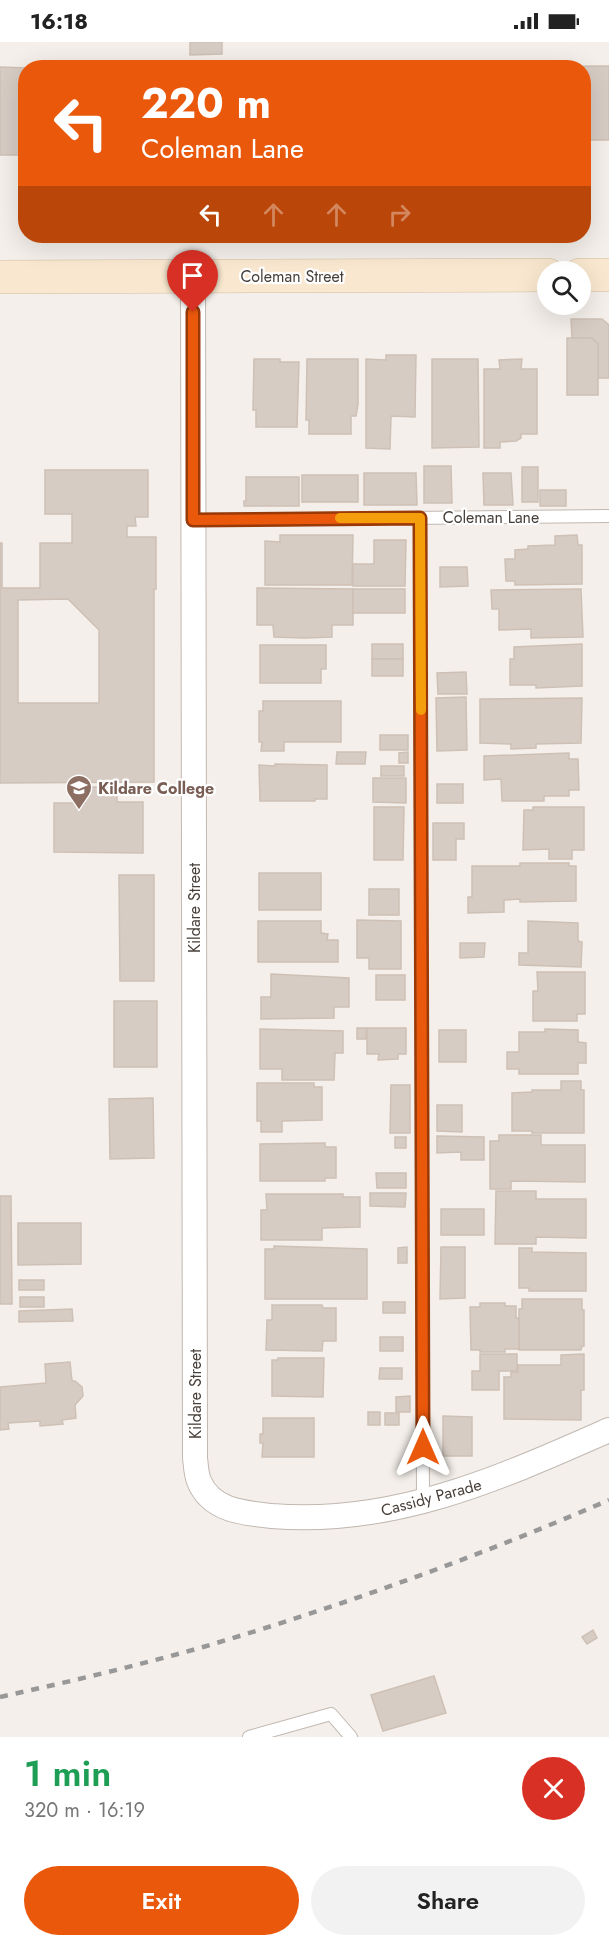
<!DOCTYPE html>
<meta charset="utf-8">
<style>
:root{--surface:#fff;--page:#f2f2f2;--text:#222;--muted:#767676;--accent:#ea580c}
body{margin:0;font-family:Jost,sans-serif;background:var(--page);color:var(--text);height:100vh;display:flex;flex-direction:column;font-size:22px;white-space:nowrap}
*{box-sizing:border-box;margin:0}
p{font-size:20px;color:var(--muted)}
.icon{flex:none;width:33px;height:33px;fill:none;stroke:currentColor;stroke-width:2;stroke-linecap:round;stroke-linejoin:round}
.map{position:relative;height:1695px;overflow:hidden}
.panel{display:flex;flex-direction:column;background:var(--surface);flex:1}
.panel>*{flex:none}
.hud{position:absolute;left:18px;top:18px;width:573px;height:183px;border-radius:24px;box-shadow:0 6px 24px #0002;background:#ea580c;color:#fff;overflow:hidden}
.fabs{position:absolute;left:537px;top:219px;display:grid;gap:12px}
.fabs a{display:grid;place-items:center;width:54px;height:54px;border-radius:50%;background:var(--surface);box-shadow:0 6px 24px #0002;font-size:30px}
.pin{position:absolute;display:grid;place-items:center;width:51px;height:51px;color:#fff;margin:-62px -26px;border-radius:50% 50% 50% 0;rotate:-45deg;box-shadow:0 0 6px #0007}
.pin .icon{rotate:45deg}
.me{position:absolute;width:66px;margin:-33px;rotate:0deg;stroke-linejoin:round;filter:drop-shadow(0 0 4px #0008)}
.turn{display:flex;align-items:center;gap:21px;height:126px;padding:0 24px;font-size:27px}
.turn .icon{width:78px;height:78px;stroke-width:2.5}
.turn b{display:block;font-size:42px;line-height:51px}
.lanes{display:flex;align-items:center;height:57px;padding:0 24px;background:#0003;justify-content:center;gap:30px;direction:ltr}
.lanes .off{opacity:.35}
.round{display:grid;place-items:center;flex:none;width:63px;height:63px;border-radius:32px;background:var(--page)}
.head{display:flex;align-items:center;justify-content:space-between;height:102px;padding:0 24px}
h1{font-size:36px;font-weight:600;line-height:45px;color:#1e9e55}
.primary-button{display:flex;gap:12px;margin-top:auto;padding:12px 24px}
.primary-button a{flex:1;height:69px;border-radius:36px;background:var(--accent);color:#fff;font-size:24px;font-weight:600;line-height:69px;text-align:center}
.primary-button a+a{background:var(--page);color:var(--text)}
.status{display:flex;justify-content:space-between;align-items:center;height:42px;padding:0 30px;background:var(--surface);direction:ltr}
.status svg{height:16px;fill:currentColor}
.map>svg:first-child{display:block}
.building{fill:#d7ccc4;stroke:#cec0b5;stroke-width:1.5;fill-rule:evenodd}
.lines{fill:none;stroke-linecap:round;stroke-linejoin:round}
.lane-casing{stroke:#c1b8b1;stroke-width:14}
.street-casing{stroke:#c1b8b1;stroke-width:26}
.secondary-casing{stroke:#d1bca1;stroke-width:34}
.lane{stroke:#fff;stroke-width:12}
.street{stroke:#fff;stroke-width:24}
.secondary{stroke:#f9e8cf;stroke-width:33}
.rail{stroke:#989898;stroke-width:4.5;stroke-dasharray:8 8;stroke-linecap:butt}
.route-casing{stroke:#983908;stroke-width:15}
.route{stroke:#ea580c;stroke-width:10}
.slow{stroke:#f59e0b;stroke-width:10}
.labels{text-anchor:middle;stroke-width:4.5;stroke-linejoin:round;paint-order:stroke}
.street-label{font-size:16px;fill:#473f39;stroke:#fff}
.education-label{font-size:16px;font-weight:bold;fill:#785e54;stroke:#fff;text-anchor:start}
</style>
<div class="status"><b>16:18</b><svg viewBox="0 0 49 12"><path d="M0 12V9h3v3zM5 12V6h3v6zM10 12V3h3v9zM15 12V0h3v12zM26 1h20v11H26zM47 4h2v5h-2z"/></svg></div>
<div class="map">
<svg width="609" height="1695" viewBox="0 0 609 1695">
<rect width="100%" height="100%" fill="#f4efea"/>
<g class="building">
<path d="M190,0H222V12L190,13Z"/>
<path d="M609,24V98H584V26L465,25Z"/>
<path d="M0,25L26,26V113H0Z"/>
<path d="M571,277H602L609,283V336H598V302L592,296H572Z"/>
<path d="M567,296H592L598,302V353H567Z"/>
<path d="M386,313H416L415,375L391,374L390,407L366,406V317L386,318Z"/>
<path d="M254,317H280V320H299L297,385H256V368H253Z"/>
<path d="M307,317H358V362L356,374H351V392H309V378H306Z"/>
<path d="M432,317H478L479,405L432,406Z"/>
<path d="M522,317L521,327H537V392H521V396L516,399L500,400V406H484V327H500L499,318Z"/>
<path d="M424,424H451L452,461H424Z"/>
<rect x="522" y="425" width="16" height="35"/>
<path d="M45,428H148V475H135L136,484H127V495H156V547H154V740L0,741V501H2V546H40V501H72V472H45ZM68,557L99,588V661H18V558Z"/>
<path d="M364,431H416L417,463H364Z"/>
<path d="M483,431H511L513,463H484Z"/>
<rect x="302" y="433" width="56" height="27"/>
<path d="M246,435H299V464H244V459H246Z"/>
<rect x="540" y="448" width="26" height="16"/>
<path d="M280,493H353L352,543H265V499L280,500Z"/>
<path d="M577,493L578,503H582V542L515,543V539H506L505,517H515V508L528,507V504L555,503V494Z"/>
<path d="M374,498H406L405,544H353V522H374Z"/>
<path d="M440,525H467L468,544L440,545Z"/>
<path d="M257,546L353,547V583H332V595L304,596L274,595L273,583H257Z"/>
<rect x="353" y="547" width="52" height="24"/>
<path d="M581,547L583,595L531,596V587L499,588V567H492L491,548Z"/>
<rect x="372" y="602" width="31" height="15"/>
<path d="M582,602V644L536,646V643H510V617H514V605Z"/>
<path d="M260,603H326V627H321V641H260Z"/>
<rect x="372" y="617" width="31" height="17"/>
<path d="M466,630L467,652H438L437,631Z"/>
<path d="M466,655L467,708L437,709L436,656Z"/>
<path d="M582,656L581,701L536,702V706L511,707V702L480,701V657Z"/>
<path d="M263,659H341V700H284V709H261L262,700H259V669H263Z"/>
<rect x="380" y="693" width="28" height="15"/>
<path d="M337,710H366L365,722H336Z"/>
<path d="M408,710V721H399V711Z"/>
<path d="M569,711V717H578L579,748H569V754H544V759H502L501,737L484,738V714Z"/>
<path d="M275,722L327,723V757H315V759H260L259,723L275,724Z"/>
<rect x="381" y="724" width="23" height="10"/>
<path d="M373,736H406V761L373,760Z"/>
<rect x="437" y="742" width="26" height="19"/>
<path d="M85,745H117V760H143V811L54,810V761H85Z"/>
<path d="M374,765H404L403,818H374Z"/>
<path d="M533,765H584V808H572V817H549V807L523,808L524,768H533Z"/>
<path d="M433,781H464V797H456V818H433Z"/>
<path d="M520,821H569V824H576V859L520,860V857L504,858V870L468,871V855H472V824H520Z"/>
<rect x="259" y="831" width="62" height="37"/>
<path d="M119,833H154V939H120Z"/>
<rect x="369" y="847" width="30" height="26"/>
<path d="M357,878L401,879V927H369V916H357Z"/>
<path d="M258,879H321V891L328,892L327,898H338V920H258Z"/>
<path d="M528,879L578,881V899L582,900L581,925L519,923V911H528Z"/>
<path d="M460,901H485L484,915L460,916Z"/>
<path d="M537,930H585V972H577V979H533V949H538Z"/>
<path d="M271,932L349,936V965H334V976L261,977V955H271Z"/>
<rect x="376" y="933" width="29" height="25"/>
<rect x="114" y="959" width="43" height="66"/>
<rect x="357" y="986" width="9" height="11"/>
<path d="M367,986H406V1012H398V1017L378,1018L379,1012H367Z"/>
<path d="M260,987L343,989V1011H335L334,1038H282V1027H260Z"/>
<path d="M545,987L578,988V1000L586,1001V1021H578V1032H519V1027H507V1010H519V990H545Z"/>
<rect x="439" y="988" width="27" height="32"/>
<path d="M561,1039H581V1048H584V1091H532V1089H512V1051L532,1050V1048H561Z"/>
<path d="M257,1041H314V1045H322V1078L282,1079V1090H261V1079H257Z"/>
<path d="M391,1043H410V1091H390Z"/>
<path d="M153,1056L154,1116L110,1117L109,1057Z"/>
<path d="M437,1063H462V1090L437,1089Z"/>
<path d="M499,1093H541V1103H585V1140L511,1139V1147H490V1099H499Z"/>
<path d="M437,1094L484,1095V1118H461V1110L437,1111Z"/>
<rect x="395" y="1095" width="11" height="11"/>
<path d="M325,1101V1105H336V1136H325V1139H260V1102Z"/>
<path d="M376,1131H406V1146H377Z"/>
<path d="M496,1149H536V1157H586V1196L536,1195V1202H495Z"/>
<path d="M370,1151H406L405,1165L370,1164Z"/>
<path d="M266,1152H343V1155H360V1185L322,1186V1198H261V1168H267Z"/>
<path d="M0,1154H11L12,1262H0Z"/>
<rect x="441" y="1167" width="43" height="26"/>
<path d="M18,1181H81V1222L18,1223Z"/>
<path d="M274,1204L367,1207V1257H265V1207H274Z"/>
<path d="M407,1205V1221H398V1206Z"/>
<path d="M441,1205H465V1256L440,1257Z"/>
<path d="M519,1206H532V1210L586,1211V1249H529V1246H519Z"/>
<rect x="19" y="1238" width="25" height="10"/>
<rect x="20" y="1255" width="24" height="10"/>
<path d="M522,1257H582V1268H584V1304H582L581,1308H519V1267H522Z"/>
<rect x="383" y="1260" width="22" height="11"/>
<path d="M480,1261H505V1264H516V1276H519V1307H505V1310H480V1308H471L470,1265H480Z"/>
<path d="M272,1263H322L323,1266H336V1299H323L322,1309L266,1308L267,1278H272Z"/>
<path d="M72,1267L73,1279L19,1280V1269Z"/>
<rect x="380" y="1295" width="23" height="14"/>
<path d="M480,1312H517V1329H499V1348H472V1329H480Z"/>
<path d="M584,1312V1348H581V1378L504,1377V1335H511V1330H518V1323H561V1313Z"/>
<path d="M278,1316H324L323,1355L272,1354V1318H278Z"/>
<path d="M70,1320L72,1339H75L82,1345L83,1354L75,1363L76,1376L62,1378L63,1382L40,1384V1379L8,1381L9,1387L0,1388V1345L46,1341L45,1322Z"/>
<path d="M380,1326H402V1337H379Z"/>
<path d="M410,1354V1370H396V1355Z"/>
<rect x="368" y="1370" width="12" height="13"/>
<rect x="385" y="1371" width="14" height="12"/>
<path d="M443,1374L472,1375V1414H443Z"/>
<path d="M263,1376H314V1415H262L263,1401H260V1392H263Z"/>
<path d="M593,1588L597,1596L587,1602L582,1595Z"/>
<path d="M434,1634L446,1671L383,1689L371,1653Z"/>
</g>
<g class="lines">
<defs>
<g id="lane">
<path d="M420,476L423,1460"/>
<path d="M193,478L609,474"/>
<path d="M249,1695L331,1672L351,1695"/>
</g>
<path id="street" d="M193,235L195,1416C196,1423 196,1432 199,1439C211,1469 244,1471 272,1474C394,1484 500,1436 609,1388"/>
<g id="secondary">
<path d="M580,233H609"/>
<path d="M0,235L548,233"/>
</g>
</defs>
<use href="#lane" class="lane-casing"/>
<use href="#street" class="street-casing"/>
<use href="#secondary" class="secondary-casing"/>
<use href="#lane" class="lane"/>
<use href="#street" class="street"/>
<use href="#secondary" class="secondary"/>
<path class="rail" d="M0,1655C68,1640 136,1624 203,1605C342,1564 477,1515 609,1458"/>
</g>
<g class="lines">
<defs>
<path id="route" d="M193,270V478L420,476L423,1405"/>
</defs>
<use href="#route" class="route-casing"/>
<use href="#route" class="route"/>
<path class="slow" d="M340,476H420L421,668"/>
</g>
<defs>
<symbol id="school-pin" viewBox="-11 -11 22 30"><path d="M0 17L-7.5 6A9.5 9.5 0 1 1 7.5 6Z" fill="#8d6e63" stroke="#fff"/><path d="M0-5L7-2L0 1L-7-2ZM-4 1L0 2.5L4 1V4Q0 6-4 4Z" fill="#fff"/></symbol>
</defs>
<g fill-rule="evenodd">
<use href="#school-pin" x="64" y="731" width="30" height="40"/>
</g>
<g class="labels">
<g class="street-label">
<text x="292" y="240">Coleman Street</text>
<text x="491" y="481">Coleman Lane</text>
<text transform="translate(194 866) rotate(-90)" y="6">Kildare Street</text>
<text transform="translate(195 1352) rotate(-90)" y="6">Kildare Street</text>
<text transform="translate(431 1455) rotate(-15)" y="6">Cassidy Parade</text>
</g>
<g class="education-label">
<text x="98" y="752">Kildare College</text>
</g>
</g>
</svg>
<div class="fabs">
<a><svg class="icon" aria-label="search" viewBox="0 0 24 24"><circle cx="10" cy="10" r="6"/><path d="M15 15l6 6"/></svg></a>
</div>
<div class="pin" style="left:193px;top:270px;background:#d93025"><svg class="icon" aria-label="arrive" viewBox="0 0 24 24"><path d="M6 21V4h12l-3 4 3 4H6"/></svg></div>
<svg class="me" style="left:423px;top:1405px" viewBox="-20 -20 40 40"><path d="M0-17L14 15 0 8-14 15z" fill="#ea580c" stroke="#fff" stroke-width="4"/></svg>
<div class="hud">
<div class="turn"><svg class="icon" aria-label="left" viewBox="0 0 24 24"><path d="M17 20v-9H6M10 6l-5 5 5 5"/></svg><div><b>220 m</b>Coleman Lane</div></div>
<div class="lanes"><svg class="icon" aria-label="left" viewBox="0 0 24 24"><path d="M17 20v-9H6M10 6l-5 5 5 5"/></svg><svg class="icon off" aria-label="ahead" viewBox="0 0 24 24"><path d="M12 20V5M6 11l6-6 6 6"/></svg><svg class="icon off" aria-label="ahead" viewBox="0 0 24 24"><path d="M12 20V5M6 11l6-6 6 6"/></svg><svg class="icon off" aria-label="right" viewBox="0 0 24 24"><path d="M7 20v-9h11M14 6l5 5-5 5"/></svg></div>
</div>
</div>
<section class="panel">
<div class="head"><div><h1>1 min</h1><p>320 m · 16:19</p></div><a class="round" style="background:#d93025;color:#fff"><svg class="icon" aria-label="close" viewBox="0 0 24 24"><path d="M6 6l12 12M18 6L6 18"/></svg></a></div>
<div class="primary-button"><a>Exit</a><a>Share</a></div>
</section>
